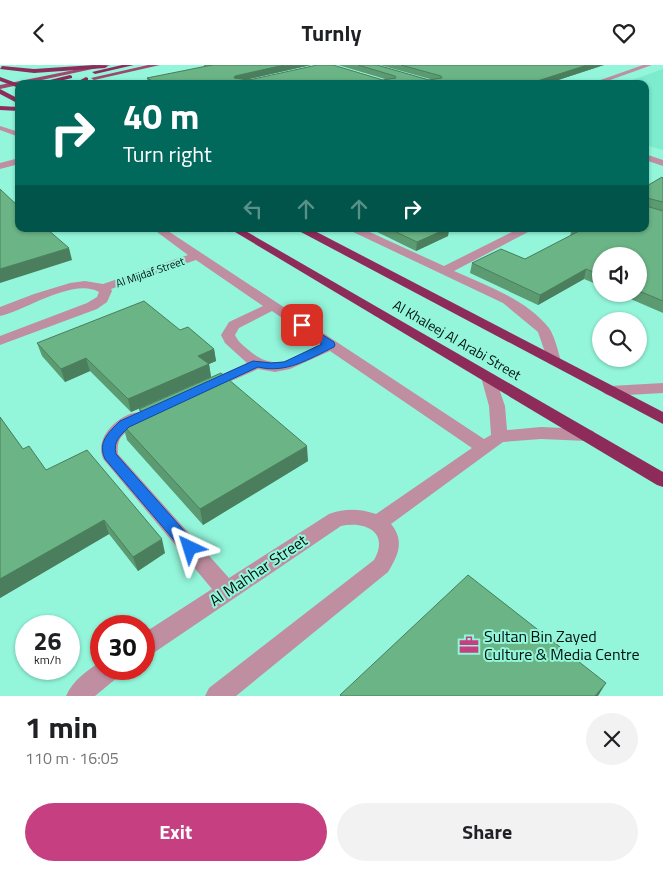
<!DOCTYPE html>
<meta charset="utf-8">
<style>
:root{--surface:#fff;--page:#f2f2f2;--text:#202124;--muted:#757577;--accent:#c63f80}
body{margin:0;font-family:"Titillium Web",sans-serif;background:var(--page);color:var(--text);height:100vh;display:flex;flex-direction:column;font-size:19px;white-space:nowrap}
*{box-sizing:border-box;margin:0}
p{font-size:16px;color:var(--muted)}
.icon{flex:none;width:28px;height:28px;fill:none;stroke:currentColor;stroke-width:2;stroke-linecap:round;stroke-linejoin:round}
.map{position:relative;height:631px;overflow:hidden}
.sheet{display:flex;flex-direction:column;background:var(--surface);flex:1}
.sheet>*{flex:none}
.top-card{position:absolute;left:15px;top:15px;width:634px;height:152px;border-radius:10px;box-shadow:0 1px 4px #0004;background:#00695c;color:#fff;overflow:hidden}
.tools{position:absolute;left:592px;top:182px;display:grid;gap:10px}
.tools a{display:grid;place-items:center;width:55px;height:55px;border-radius:50%;background:var(--surface);box-shadow:0 1px 4px #0004;font-size:25px}
.speed{position:absolute;left:15px;top:550px;display:flex;gap:10px;font-size:25px;font-weight:700;text-align:center}
.speed>*{display:grid;place-content:center;width:65px;height:65px;border-radius:50%;background:var(--surface);box-shadow:0 1px 4px #0004;line-height:1}
.speed small{font-size:12px;font-weight:400}
.speed .limit{border:8px solid #d22;background:#fff;color:#111}
.pin{position:absolute;display:grid;place-items:center;width:42px;height:42px;color:#fff;margin:-21px;border-radius:10px;box-shadow:0 2px 8px #0006}
.me{position:absolute;width:55px;margin:-28px;rotate:319deg;stroke-linejoin:round;filter:drop-shadow(0 0 4px #0008)}
.turn{display:flex;align-items:center;gap:18px;height:105px;padding:0 25px;font-size:22px}
.turn .icon{width:65px;height:65px;stroke-width:2.5}
.turn b{display:block;font-size:35px;line-height:42px}
.lanes{display:flex;align-items:center;height:48px;padding:0 25px;background:#0003;justify-content:center;gap:25px;direction:ltr}
.lanes .off{opacity:.35}
.round{display:grid;place-items:center;flex:none;width:52px;height:52px;border-radius:26px;background:var(--page)}
.summary{display:flex;align-items:center;justify-content:space-between;height:85px;padding:0 25px}
h1{font-size:30px;font-weight:700;line-height:38px}
.button{display:flex;gap:10px;margin-top:auto;padding:10px 25px}
.button a{flex:1;height:58px;border-radius:30px;background:var(--accent);color:#fff;font-size:20px;font-weight:700;line-height:58px;text-align:center}
.button a+a{background:var(--page);color:var(--text)}
header{display:flex;justify-content:space-between;align-items:center;height:65px;padding:0 25px;background:var(--surface);font-size:22px;font-weight:700}
.map>svg:first-child{display:block}
.built{fill:#7debce}
.lines{fill:none;stroke-linecap:round;stroke-linejoin:round}
.street{fill:#bf8fa1;fill-rule:evenodd}
.primary{fill:#9c496d;fill-rule:evenodd}
.highway{fill:#8d2c5a;fill-rule:evenodd}
.wall{fill:#5c9b72}
.shaded-wall{fill:#4b7e5d}
.building{fill:#6bb485;stroke:#4b7e5d}
.route{fill:#1a73e8;stroke:#114b97}
.labels{text-anchor:middle;stroke-width:4;stroke-linejoin:round;paint-order:stroke}
.far-street-label{font-size:11px;fill:#00120d;stroke:#93f6db}
.street-label{font-size:14px;fill:#00120d;stroke:#93f6db}
.near-street-label{font-size:16px;fill:#00120d;stroke:#93f6db}
.near-poi-label{font-size:16px;fill:#00120d;stroke:#93f6db;text-anchor:start}
</style>
<header><svg class="icon" aria-label="back" viewBox="0 0 24 24"><path d="M15 5l-7 7 7 7"/></svg>Turnly<svg class="icon" aria-label="heart" viewBox="0 0 24 24"><path d="M12 20l-8-8c-3-5 5-10 8-4 3-6 11-1 8 4z"/></svg></header>
<div class="map">
<svg width="663" height="631" viewBox="0 0 663 631">
<rect width="100%" height="100%" fill="#93f6db"/>
<path class="built" d="M663,4V85L645,80V19H621Z"/>
<g class="lines">
<g class="street">
<path d="M643,0H652L599,19H589Z"/>
<path d="M0,61L19,67V72L0,65Z"/>
<path d="M645,89L663,95V101L645,95Z"/>
<path d="M19,93V99L0,104V98Z"/>
<path d="M153,164H165L484,374L491,370L489,341L481,312L483,309H493L495,312L505,341L507,365L541,362L587,364L593,366L595,370L593,374L587,376L541,374L503,377L391,459C405,476 398,491 388,507L236,631H205L209,623L374,495C390,467 365,456 341,461L152,589L144,592V568L212,524L104,395C91,373 124,342 146,348L148,352C138,368 115,362 118,389L229,513L329,449C346,443 360,444 376,449L472,383L330,286L290,304L275,307L258,304L213,324H203L200,321L203,318L247,298L225,278L221,270L229,257L263,241L196,195L111,224L112,226L107,237L97,244L0,280V271L87,238L97,232L99,227C74,212 26,245 0,251V242L34,229L70,218L85,216L103,219L188,190ZM272,246L320,279C296,292 276,308 251,287C245,282 238,277 235,270L239,263Z"/>
<path d="M350,164H363L444,201L518,164H531L530,166L454,206C487,221 526,234 549,263C555,272 558,286 561,296L559,299H549L538,267L503,238L351,166Z"/>
<path d="M663,318V328L610,331L605,329L602,326L605,323L610,321Z"/>
<path d="M101,596V604H122L118,612L95,631H66C73,615 87,606 101,596Z"/>
</g>
<g class="primary">
<path d="M99,0H111L0,24V20Z"/>
<path d="M148,0H160L94,15L91,13Z"/>
</g>
<g class="highway">
<path d="M94,0L108,1L105,3L34,8L0,4L2,1L34,4Z"/>
<path d="M122,0H134L95,9L92,7Z"/>
<path d="M70,10L72,11V13L47,19H34Z"/>
<path d="M0,12L19,19V23L0,16Z"/>
<path d="M86,12L88,13V15L82,19H73Z"/>
<path d="M0,24L19,34V39L0,29Z"/>
<path d="M0,41L19,42V46L0,45Z"/>
<path d="M230,164H242L663,407V422L657,420Z"/>
<path d="M298,164H311L663,347V359L299,166Z"/>
</g>
</g>
<g class="wall">
<path d="M204,0H311L248,14L383,15L385,14L338,0H377L429,15L430,14L380,0H604L546,19H148L147,13L204,2Z"/>
<path d="M663,113V248L619,229H639V191H601V221L584,214L538,240L470,208L472,198L525,194L570,171L572,164H645V122Z"/>
<path d="M371,164H449L448,171L416,186Z"/>
<path d="M180,265L214,284L216,296L209,299L211,312L131,347L90,306L65,317L42,291L37,278Z"/>
<path d="M139,344L308,396L203,460L127,375L123,360L141,351Z"/>
<path d="M0,352L23,384L46,405L165,488L138,506L109,469L0,533Z"/>
</g>
<g class="shaded-wall">
<path d="M284,0H311L236,17L234,13L235,11Z"/>
<path d="M587,0H604L546,19H528Z"/>
<path d="M446,164H449L448,171L416,186L417,177Z"/>
<path d="M69,183L72,195L0,218V204Z"/>
<path d="M586,204L584,214L538,240L540,230Z"/>
<path d="M214,284L216,296L209,299L211,312L131,347L128,334L198,291Z"/>
<path d="M86,293L90,306L65,317L61,304Z"/>
<path d="M307,381L308,396L203,460L200,444Z"/>
<path d="M104,455L109,469L0,533V514Z"/>
<path d="M162,474L165,488L138,506L133,492Z"/>
<path d="M606,618L598,631H595Z"/>
</g>
<g class="building">
<path d="M210,0H284L235,11L234,13L249,15L317,0H333L383,15L396,13L395,11L358,0H377L429,15L442,13L441,11L401,0H587L528,19H158L147,13L212,0Z"/>
<path d="M662,112L663,113V137L647,133L646,141L663,146V236L639,226V191H601V210L586,204L540,230L472,198L501,184L525,194L581,165L578,164H645V122Z"/>
<path d="M0,124L19,142V164H47L69,183L0,204Z"/>
<path d="M390,164H446L417,177Z"/>
<path d="M144,236L180,265L188,262L214,284L198,291L209,299L128,334L86,293L61,304L37,278Z"/>
<path d="M221,308L307,381L200,444L123,360L145,349L139,344Z"/>
<path d="M0,352L23,384L29,381L46,405L87,385L162,474L133,492L104,455L0,514Z"/>
<path d="M468,510L606,618L595,631H341L340,630Z"/>
</g>
<path class="route" d="M302,257L334,277L335,280L334,282C309,294 286,309 258,302L129,362C120,371 113,376 116,389L195,478L197,483L195,487L190,489L184,487L105,394C97,377 109,367 120,356L253,296L271,298L284,297L322,279L298,263L297,260Z"/>
<defs>
<symbol id="office-bare" viewBox="-9 -9 18 18"><path d="M-6-3h4V-5.5h4V-3h4V5H-6ZM-1-4.5V-3h2v-1.5ZM-6 0V1H6V0Z" fill="#c63f80" stroke="#93f6db" stroke-width="2.5" paint-order="stroke"/></symbol>
</defs>
<g fill-rule="evenodd">
<use href="#office-bare" x="455" y="566" width="28" height="28"/>
</g>
<g class="labels">
<g class="far-street-label">
<text transform="translate(150 207) rotate(-19)" y="4">Al Mijdaf Street</text>
</g>
<g class="street-label">
<text transform="translate(457 275) rotate(30)" y="5">Al Khaleej Al Arabi Street</text>
</g>
<g class="near-street-label">
<text transform="translate(258 505) rotate(-34)" y="6">Al Mahhar Street</text>
</g>
<g class="near-poi-label">
<text x="484" y="577">Sultan Bin Zayed<tspan x="484" dy="18">Culture &amp; Media Centre</tspan></text>
</g>
</g>
</svg>
<div class="tools">
<a><svg class="icon" aria-label="sound" viewBox="0 0 24 24"><path d="M4 9h4l5-4v14l-5-4H4zM17 9q2 3 0 6"/></svg></a>
<a><svg class="icon" aria-label="search" viewBox="0 0 24 24"><circle cx="10" cy="10" r="6"/><path d="M15 15l6 6"/></svg></a>
</div>
<div class="speed"><div>26<small>km/h</small></div><div class="limit">30</div></div>
<div class="pin" style="left:302px;top:260px;background:#d93025"><svg class="icon" aria-label="arrive" viewBox="0 0 24 24"><path d="M6 21V4h12l-3 4 3 4H6"/></svg></div>
<svg class="me" style="left:190px;top:483px" viewBox="-20 -20 40 40"><path d="M0-17L14 15 0 8-14 15z" fill="#1a73e8" stroke="#fff" stroke-width="4"/></svg>
<div class="top-card">
<div class="turn"><svg class="icon" aria-label="right" viewBox="0 0 24 24"><path d="M7 20v-9h11M14 6l5 5-5 5"/></svg><div><b>40 m</b>Turn right</div></div>
<div class="lanes"><svg class="icon off" aria-label="left" viewBox="0 0 24 24"><path d="M17 20v-9H6M10 6l-5 5 5 5"/></svg><svg class="icon off" aria-label="ahead" viewBox="0 0 24 24"><path d="M12 20V5M6 11l6-6 6 6"/></svg><svg class="icon off" aria-label="ahead" viewBox="0 0 24 24"><path d="M12 20V5M6 11l6-6 6 6"/></svg><svg class="icon" aria-label="right" viewBox="0 0 24 24"><path d="M7 20v-9h11M14 6l5 5-5 5"/></svg></div>
</div>
</div>
<section class="sheet">
<div class="summary"><div><h1>1 min</h1><p>110 m · 16:05</p></div><a class="round"><svg class="icon" aria-label="close" viewBox="0 0 24 24"><path d="M6 6l12 12M18 6L6 18"/></svg></a></div>
<div class="button"><a>Exit</a><a>Share</a></div>
</section>
